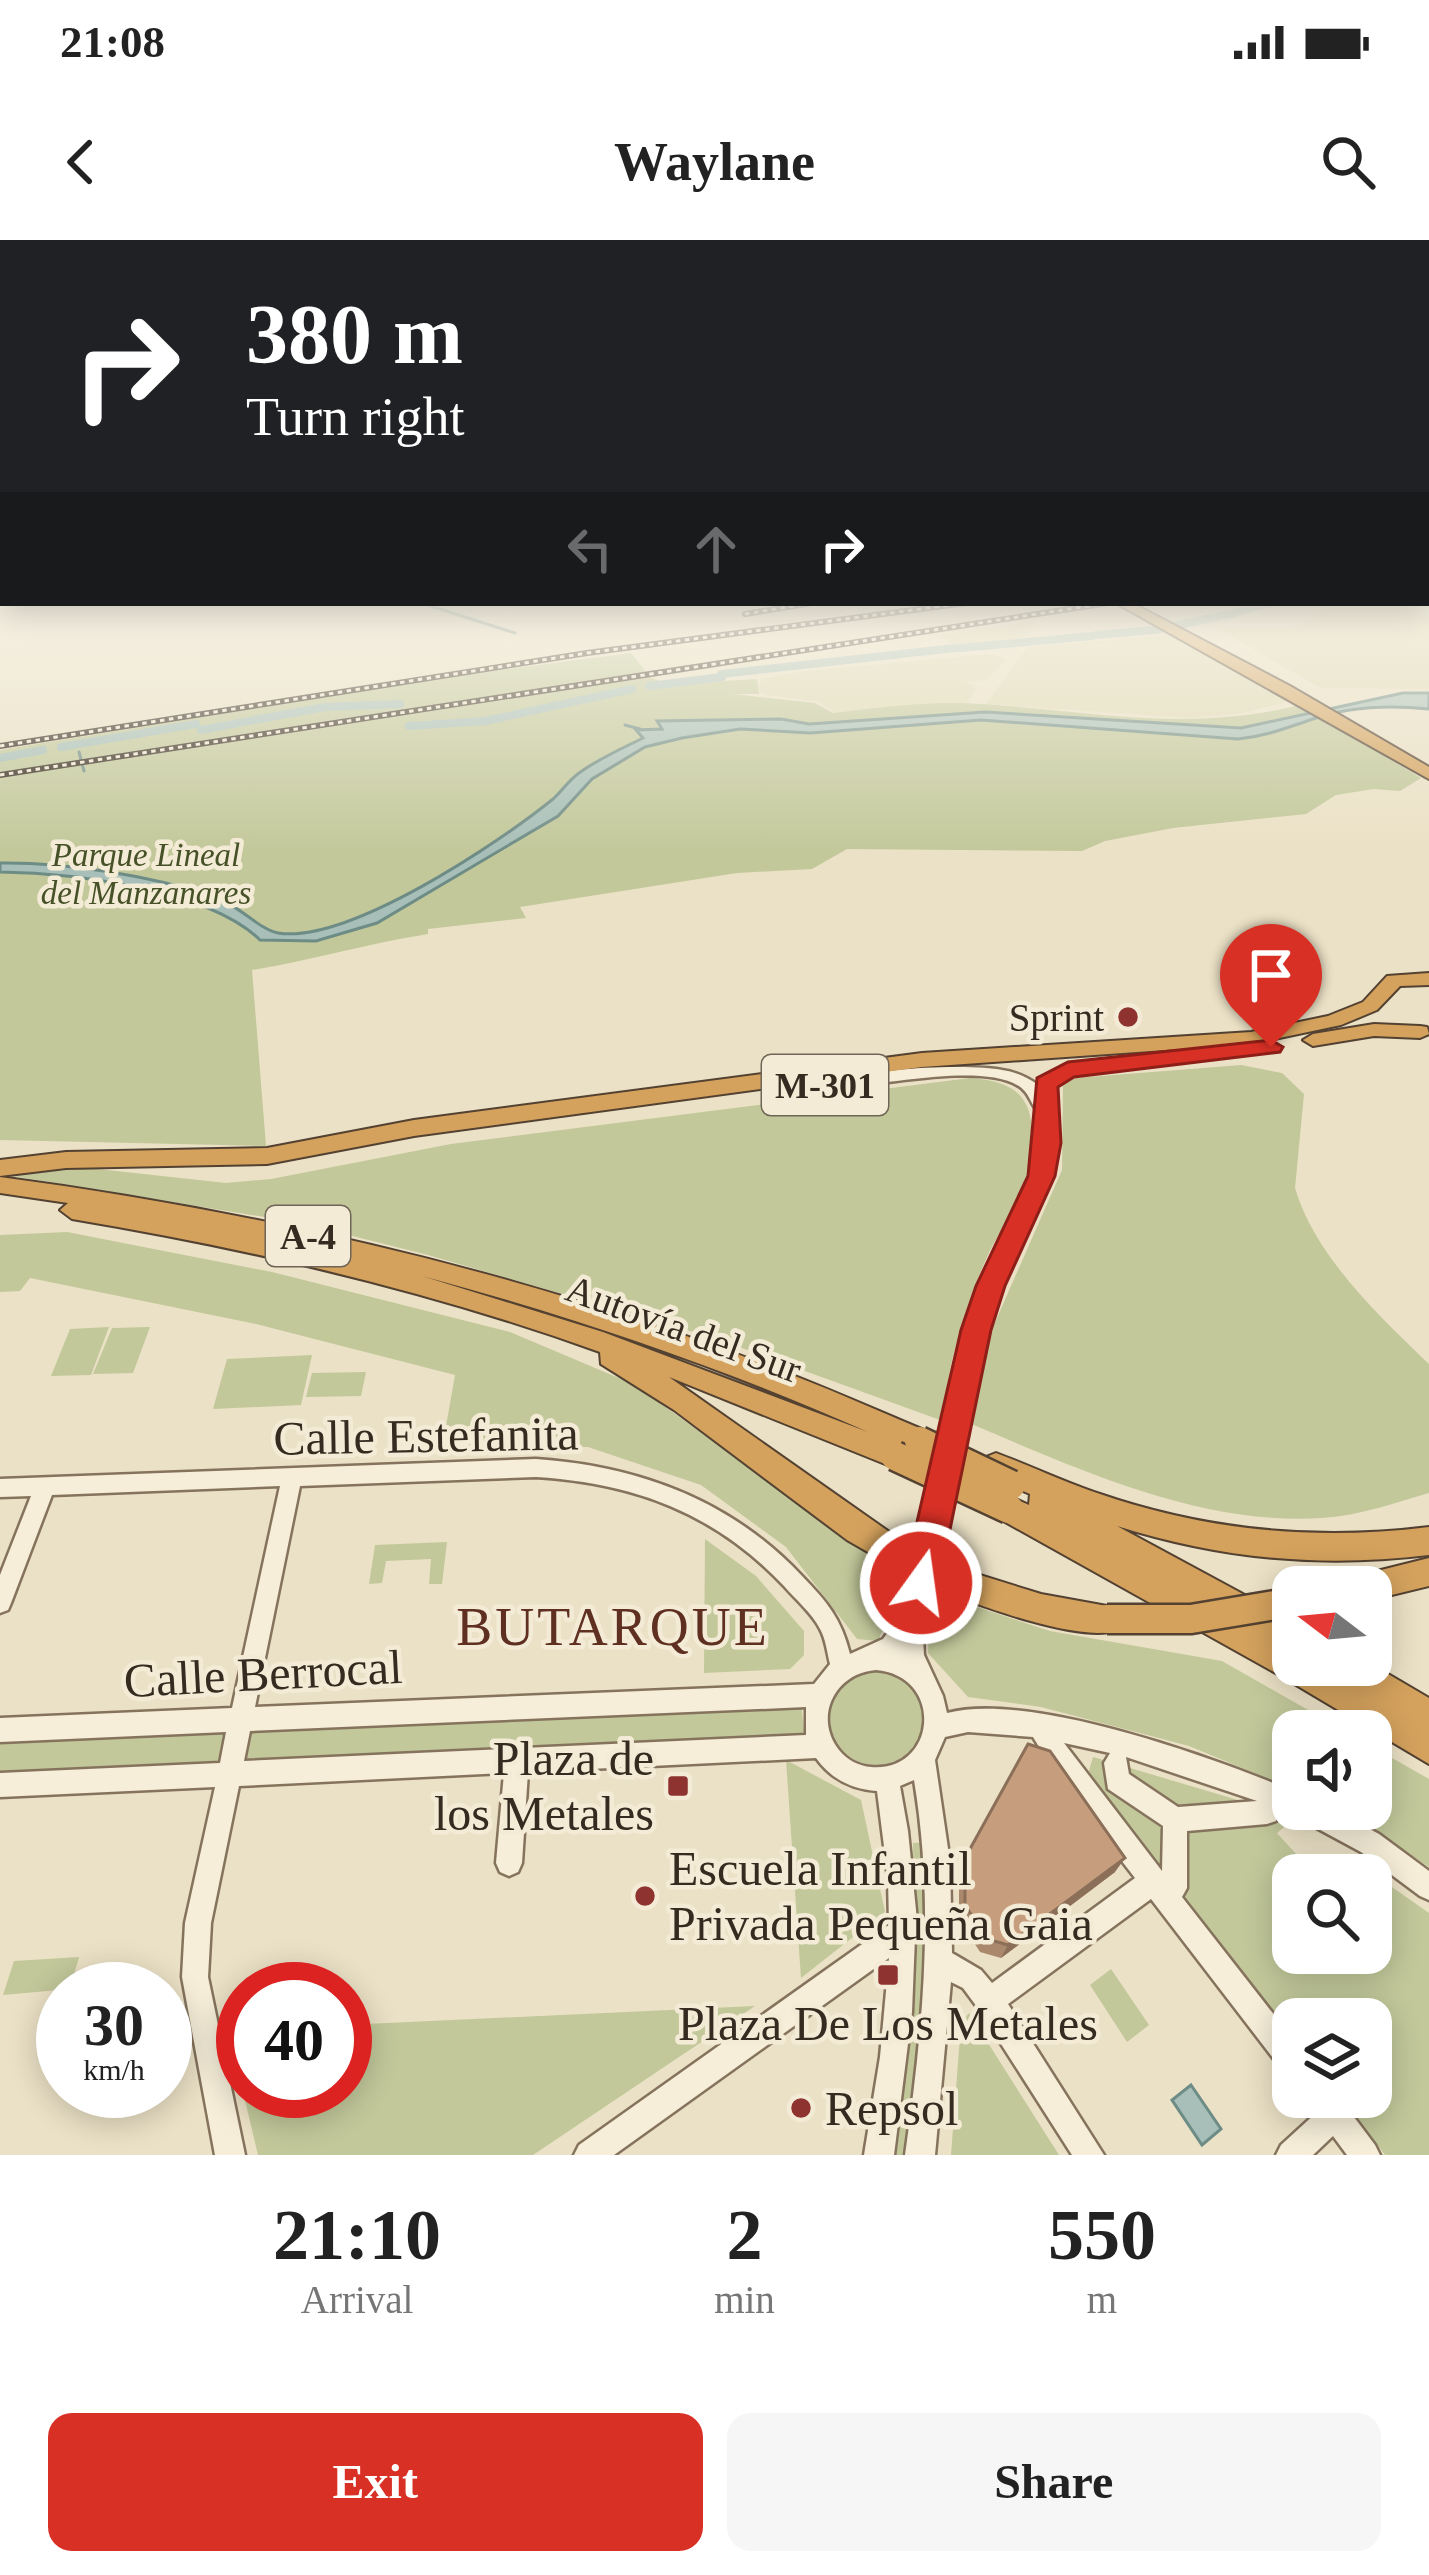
<!DOCTYPE html>
<meta charset="utf-8">
<style>
:root{--surface:#fff;--page:#f6f6f6;--text:#222;--muted:#767676;--accent:#d93025}
body{margin:0;font-family:"Times New Roman",serif;background:var(--page);color:var(--text);height:100vh;display:flex;flex-direction:column;font-size:45px;white-space:nowrap}
*{box-sizing:border-box;margin:0}
p{font-size:39px;color:var(--muted)}
.icon{flex:none;width:66px;height:66px;fill:none;stroke:currentColor;stroke-width:2;stroke-linecap:round;stroke-linejoin:round}
.map{position:relative;height:1915px;overflow:hidden}
.details{display:flex;flex-direction:column;background:var(--surface);flex:1}
.details>*{flex:none}
.guide{position:absolute;left:0px;top:0px;width:1431px;height:366px;box-shadow:0 6px 30px #0003;background:#202124;color:#fff;overflow:hidden}
.needle{width:78px;rotate:286deg}
.buttons{position:absolute;left:1272px;top:1326px;display:grid;gap:24px}
.buttons a{display:grid;place-items:center;width:120px;height:120px;border-radius:24px;background:var(--surface);box-shadow:0 6px 30px #0003;font-size:60px}
.speed{position:absolute;left:36px;top:1722px;display:flex;gap:24px;font-size:60px;font-weight:700;text-align:center}
.speed>*{display:grid;place-content:center;width:156px;height:156px;border-radius:50%;background:var(--surface);box-shadow:0 6px 30px #0003;line-height:1}
.speed small{font-size:30px;font-weight:400}
.speed .limit{border:18px solid #d22;background:#fff;color:#111}
.pin{position:absolute;display:grid;place-items:center;width:102px;height:102px;color:#fff;margin:-123px -51px;border-radius:50% 50% 50% 0;rotate:-45deg;box-shadow:0 0 12px #0007}
.pin .icon{rotate:45deg}
.me{position:absolute;width:132px;margin:-66px;rotate:14deg;stroke-linejoin:round;filter:drop-shadow(0 0 9px #0008)}
.turn{display:flex;align-items:center;gap:42px;height:252px;padding:0 48px;font-size:54px}
.turn .icon{width:156px;height:156px;stroke-width:2.5}
.turn b{display:block;font-size:84px;line-height:102px}
.lanes{display:flex;align-items:center;height:114px;padding:0 48px;background:#0003;justify-content:center;gap:60px;direction:ltr}
.lanes .off{opacity:.35}
.eta{display:flex;justify-content:space-evenly;align-items:center;height:204px;text-align:center}
.eta b{font-size:72px;font-weight:700;line-height:84px}
.primary-button{display:flex;gap:24px;margin-top:auto;padding:24px 48px}
.primary-button a{flex:1;height:138px;border-radius:24px;background:var(--accent);color:#fff;font-size:48px;font-weight:700;line-height:138px;text-align:center}
.primary-button a+a{background:var(--page);color:var(--text)}
.status{display:flex;justify-content:space-between;align-items:center;height:84px;padding:0 60px;background:var(--surface);direction:ltr}
.status svg{height:33px;fill:currentColor}
header{display:flex;justify-content:space-between;align-items:center;height:156px;padding:0 48px;background:var(--surface);font-size:54px;font-weight:700}
.map>svg:first-child{display:block}
.farmland{fill:#e0dab4}
.green{fill:#c2c89a}
.water{fill:#a7bfb8;stroke:#6e8c86;stroke-width:3}
.lines{fill:none;stroke-linecap:round;stroke-linejoin:round}
.stream{stroke:#6e8c86;stroke-width:3}
.canal{stroke:#a7bfb8;stroke-width:8}
.minor-casing{stroke:#85735d;stroke-width:5}
.highway-casing{stroke:#534131;stroke-width:4}
.minor{fill:#f6eed8;fill-rule:evenodd}
.highway{fill:#d4a25d;fill-rule:evenodd}
.rail-casing{stroke:#362b20;stroke-width:6}
.rail{stroke:#f3ebd5;stroke-width:3;stroke-dasharray:4.5;stroke-linecap:butt}
.highway-bridge-casing{stroke:#534131;stroke-width:33;stroke-linecap:butt}
.highway-bridge{stroke:#d4a25d;stroke-width:28}
.wall{fill:#aa886c}
.shaded-wall{fill:#8b6f58}
.building{fill:#c69e7e;stroke:#8b6f58;stroke-width:3}
.route{fill:#d93025;stroke:#8d1f18;stroke-width:3}
.poi-dot{fill:#8f3331;stroke:#f3ebd5;stroke-width:4.5}
.labels{text-anchor:middle;stroke-width:9;stroke-linejoin:round;paint-order:stroke}
.far-park-label{font-size:33px;font-style:italic;fill:#465128;stroke:#f3ebd5}
.shield{fill:#f3ebd5;stroke:#6f6556;stroke-width:3}
.shield-label{font-size:36px;font-weight:bold;fill:#362b20}
.poi-label{font-size:39px;fill:#362b20;stroke:#f3ebd5;text-anchor:end}
.street-label{font-size:39px;fill:#362b20;stroke:#f3ebd5}
.near-street-label{font-size:48px;fill:#362b20;stroke:#f3ebd5}
.near-poi-label{font-size:48px;fill:#362b20;stroke:#f3ebd5;text-anchor:start}
.near-quarter-label{font-size:54px;letter-spacing:3px;fill:#5f3022;stroke:#f3ebd5}
</style>
<div class="status"><b>21:08</b><svg viewBox="0 0 49 12"><path d="M0 12V9h3v3zM5 12V6h3v6zM10 12V3h3v9zM15 12V0h3v12zM26 1h20v11H26zM47 4h2v5h-2z"/></svg></div>
<header><svg class="icon" aria-label="back" viewBox="0 0 24 24"><path d="M15 5l-7 7 7 7"/></svg>Waylane<svg class="icon" aria-label="search" viewBox="0 0 24 24"><circle cx="10" cy="10" r="6"/><path d="M15 15l6 6"/></svg></header>
<div class="map">
<svg width="1429" height="1915" viewBox="0 0 1429 1915">
<rect width="100%" height="100%" fill="#ebe1c6"/>
<g class="farmland">
<path d="M1429,347V449L1321,448L1218,389L1291,387L1312,379L1314,372L1347,363H1428Z"/>
<path d="M1028,382L1037,383L1019,401L957,407L941,396Z"/>
<path d="M1169,395L1290,461L1237,474L1189,478L986,464L1028,407Z"/>
<path d="M989,414L1006,419L987,440L964,442L976,448L967,463L836,473L819,462L762,454L758,447L762,439L797,432Z"/>
</g>
<g class="green">
<path d="M631,413L650,437L666,444L757,439L759,454H733L815,463L833,473C875,468 919,462 962,463C1080,468 1181,495 1300,465L1421,538L1400,551L1374,549L1336,555L1306,574L1173,588L1105,601L1082,611L847,609L812,629L737,633L520,667L526,678L428,689V694C365,704 314,720 252,730L266,906L0,900V510L461,435Z"/>
<path d="M1241,825L1282,833L1304,854L1295,948C1315,1016 1379,1076 1429,1124V1253C1395,1263 1358,1276 1322,1278C1200,1286 1078,1229 969,1183L989,1096L1062,930L1063,844L1076,838Z"/>
<path d="M970,838C1012,841 1033,854 1032,898C1031,916 1030,937 1022,953C1012,976 996,996 986,1019C965,1068 946,1128 943,1181L714,1098L428,1015L301,983L6,935L89,928L226,943L271,939L451,904Z"/>
<path d="M67,992L272,1032L510,1092L633,1144L887,1326L898,1352L878,1401L857,1399L786,1307L701,1245L588,1207L442,1209L455,1135L256,1084L30,1038L20,1051L0,1052V995Z"/>
<path d="M109,1087L91,1135L51,1136L70,1089Z"/>
<path d="M150,1087L133,1133L93,1134L112,1088Z"/>
<path d="M312,1115L301,1165L213,1169L227,1119Z"/>
<path d="M366,1132L361,1156L306,1157L312,1133Z"/>
<path d="M705,1299L756,1336L804,1391V1415L790,1429L704,1433Z"/>
<path d="M447,1302L442,1344H429L431,1319L386,1321L382,1343L369,1344L375,1305Z"/>
<path d="M943,1356L1050,1391L1222,1421L1345,1491H1293V1549L1189,1506L1041,1467L968,1457L928,1413L929,1388Z"/>
<circle cx="876" cy="1477" r="48"/>
<path d="M801,1462L805,1499L238,1524L246,1487Z"/>
<path d="M229,1489L221,1526L0,1536V1499Z"/>
<path d="M1371,1506L1429,1539V1627L1340,1569H1371Z"/>
<path d="M1093,1517L1248,1563L1289,1583L1277,1593L1315,1635H1293V1713H1371V1635H1338L1352,1619L1429,1673V1915H1385L1340,1857H1371V1779H1293V1797L1099,1554L1089,1531Z"/>
<path d="M786,1520L861,1560L885,1672L801,1738Z"/>
<path d="M938,1602L912,1915H896L915,1725L913,1603Z"/>
<path d="M79,1717L70,1749L3,1755L14,1721Z"/>
<path d="M1111,1729L1149,1785L1127,1802L1090,1745Z"/>
<path d="M755,1766L533,1915H258L228,1789H243V1851H345V1785Z"/>
<path d="M969,1773L1059,1915H951L961,1783Z"/>
</g>
<g class="water">
<path d="M1403,453H1429V469C1391,465 1350,466 1313,479C1286,488 1267,496 1238,499L981,480L810,493L740,489L682,498L645,507L592,539L558,576L377,683L316,701L260,700C208,649 72,633 0,632V623C66,622 153,636 215,657C237,664 260,690 278,693C348,704 499,603 553,559C562,551 569,540 579,533C598,519 621,509 643,498L636,490L662,489L657,481L781,479L809,484L985,472L1241,488Z"/>
<path d="M1191,1845L1221,1889L1202,1905L1172,1860Z"/>
</g>
<g class="lines">
<g class="stream">
<path d="M421,363L515,393"/>
<path d="M625,485L640,489"/>
<path d="M79,512L84,531"/>
</g>
<g class="canal">
<path d="M1239,371L1269,363"/>
<path d="M1096,395L1155,390L1235,373"/>
<path d="M960,408L1092,396"/>
<path d="M721,434L955,408"/>
<path d="M649,446L722,437"/>
<path d="M409,486L485,481L632,449"/>
<path d="M201,490L325,467L400,464"/>
<path d="M61,507L196,484"/>
<path d="M0,518L43,510"/>
</g>
<defs>
<g id="minor">
<path d="M1167,814L1172,816L1174,819L1172,822L1072,834L1053,846L1056,903L1050,936L1018,1002L985,1090L943,1306L922,1379L924,1415L943,1456L947,1473C1030,1451 1214,1518 1293,1551V1569H1332L1379,1594L1429,1631V1660L1420,1656L1361,1612L1298,1578L1297,1574L1293,1575L1278,1569L1276,1581L1267,1584L1187,1591V1648L1182,1657L1293,1799V1835L1283,1831L1151,1659L1008,1764L1104,1915H1072L980,1771L963,1748L951,1742L935,1915H905C923,1789 935,1666 914,1540L900,1546L908,1591L918,1690L915,1697L912,1772L894,1915H864L880,1817L889,1718L614,1915H574L579,1905L889,1685L888,1638L877,1551C851,1549 831,1539 816,1518L528,1532L522,1623L518,1632L509,1636L500,1632L496,1623L504,1533L239,1546L211,1683L208,1737L245,1915H215L182,1737L185,1683L215,1547L0,1557V1533L220,1523L226,1492L0,1502V1478L232,1468L280,1246L52,1255L11,1363L8,1370L0,1373V1335L31,1256L0,1257V1239L536,1219C638,1226 731,1260 802,1336C827,1362 841,1378 850,1414L883,1399L901,1374L921,1306L967,1090L1000,1002L1034,936L1040,903L1039,873C1030,864 1030,852 1017,845C983,825 896,842 856,846L849,841C871,827 974,824 1002,830C1016,832 1027,837 1038,845L1040,841L1068,825ZM536,1237C634,1243 715,1273 784,1346C795,1359 812,1373 820,1389C826,1399 827,1413 830,1424L814,1444L255,1467L300,1246ZM876,1430C945,1436 937,1532 871,1527C859,1526 847,1520 839,1510C813,1477 835,1433 876,1430ZM806,1467V1495L244,1521L250,1491ZM968,1492L1033,1497L1059,1540L1135,1638L992,1743L981,1730L952,1713L950,1622L935,1520L945,1497ZM1064,1503L1110,1513L1104,1523L1108,1549L1163,1586L1162,1631ZM1126,1517L1257,1561L1178,1567L1129,1534Z"/>
<path d="M1307,1857H1339L1375,1905L1380,1915H1347L1333,1896L1313,1915H1276L1281,1905L1316,1873Z"/>
</g>
<g id="highway">
<path d="M1116,363H1132L1290,446L1429,527V539Z"/>
<path d="M1429,733V745L1400,746L1377,770L1341,785L1251,804L922,827L414,896L267,924L66,928L0,936V920L66,912L267,908L414,880L922,813L1251,792L1328,776L1363,762L1387,736Z"/>
<path d="M1374,784L1420,786L1427,787L1429,794L1420,798L1374,796L1313,806L1303,800L1313,794Z"/>
<path d="M0,937C262,972 521,1032 769,1126C823,1146 876,1170 929,1192L933,1201L929,1210L919,1213L906,1208L909,1216L905,1225L895,1228L669,1137L905,1303L909,1313L905,1323L894,1327L847,1300L674,1170L601,1124L600,1112C428,1050 251,1009 72,979L60,970L68,963L0,953ZM422,1036C575,1077 724,1128 868,1192L603,1092Z"/>
<path d="M996,1213C1031,1226 1064,1242 1100,1254C1208,1291 1316,1301 1429,1287V1315C1321,1328 1221,1319 1117,1286L1293,1381V1425L1371,1424L1429,1458V1524L1281,1436L998,1278L994,1269L998,1260L1009,1256L1029,1265L1030,1254L986,1235L981,1226L986,1217Z"/>
<path d="M1429,1318V1346L1371,1360V1347H1348L1353,1337Z"/>
<path d="M951,1326L1041,1354L1118,1368L1123,1379L1118,1390C1082,1404 978,1365 940,1350L935,1340L940,1330Z"/>
</g>
</defs>
<use href="#minor" class="minor-casing"/>
<use href="#highway" class="highway-casing"/>
<use href="#minor" class="minor"/>
<use href="#highway" class="highway"/>
<defs>
<g id="rail">
<path d="M745,374L812,363"/>
<path d="M0,506L587,413L966,363"/>
<path d="M0,535L1108,363"/>
</g>
</defs>
<use href="#rail" class="rail-casing"/>
<use href="#rail" class="rail"/>
<defs>
<g id="highway-bridge">
<path d="M919,1201L1011,1245"/>
<path d="M895,1216L1009,1269"/>
<path d="M894,1313L951,1340"/>
<path d="M1107,1379H1191L1293,1362"/>
</g>
</defs>
<use href="#highway-bridge" class="highway-bridge-casing"/>
<use href="#highway-bridge" class="highway-bridge"/>
</g>
<path class="wall" d="M965,1618L1115,1632L1001,1718L980,1712L959,1679V1632Z"/>
<path class="shaded-wall" d="M1125,1618L1115,1632L1001,1718L1008,1705Z"/>
<path class="building" d="M1028,1504L1050,1511L1125,1618L1008,1705L987,1699L965,1665V1618Z"/>
<linearGradient id="sky" x2="0" y2="1"><stop stop-color="#8eb8d5"/><stop offset="0.56" stop-color="#f6f2e5"/><stop offset="1" stop-color="#f6f2e5" stop-opacity="0"/></linearGradient>
<rect width="1429" height="613" fill="url(#sky)"/>
<path class="route" d="M1271,800L1283,807L1280,812L1074,837L1058,847L1061,903L1055,936L1005,1046L991,1090L939,1343L934,1354L921,1359L909,1354L903,1343L961,1090L976,1046L1028,936L1037,838L1068,822Z"/>
<g class="poi-dot">
<circle cx="1128" cy="777" r="12"/>
<rect x="666" y="1534" width="24" height="24" rx="6"/>
<circle cx="645" cy="1656" r="12"/>
<rect x="876" y="1723" width="24" height="24" rx="6"/>
<circle cx="801" cy="1868" r="12"/>
</g>
<g class="labels">
<g class="far-park-label">
<text x="146" y="626">Parque Lineal<tspan x="146" dy="38">del Manzanares</tspan></text>
</g>
<g class="shield">
<rect x="762" y="815" width="126" height="60" rx="9"/>
<rect x="266" y="966" width="84" height="60" rx="9"/>
</g>
<g class="shield-label">
<text x="825" y="858">M-301</text>
<text x="308" y="1009">A-4</text>
</g>
<g class="poi-label">
<text x="1104" y="791">Sprint</text>
</g>
<g class="street-label">
<text transform="translate(684 1088) rotate(20)" y="14">Autovía del Sur</text>
</g>
<g class="near-street-label">
<text transform="translate(426 1195) rotate(-1)" y="17">Calle Estefanita</text>
<text transform="translate(263 1433) rotate(-3)" y="17">Calle Berrocal</text>
</g>
<g class="near-poi-label">
<text x="654" y="1535" text-anchor="end">Plaza de<tspan x="654" dy="55">los Metales</tspan></text>
<text x="669" y="1645">Escuela Infantil<tspan x="669" dy="55">Privada Pequeña Gaia</tspan></text>
<text x="888" y="1800" text-anchor="middle">Plaza De Los Metales</text>
<text x="825" y="1885">Repsol</text>
</g>
<g class="near-quarter-label">
<text x="613" y="1405">BUTARQUE</text>
</g>
</g>
</svg>
<div class="buttons">
<a><svg class="needle" viewBox="-14 -14 28 28"><path d="M0-13l5 13h-10z" fill="#e53935"/><path d="M0 13l5-13h-10z" fill="#767676"/></svg></a>
<a><svg class="icon" aria-label="sound" viewBox="0 0 24 24"><path d="M4 9h4l5-4v14l-5-4H4zM17 9q2 3 0 6"/></svg></a>
<a><svg class="icon" aria-label="search" viewBox="0 0 24 24"><circle cx="10" cy="10" r="6"/><path d="M15 15l6 6"/></svg></a>
<a><svg class="icon" aria-label="layers" viewBox="0 0 24 24"><path d="M12 4l9 5-9 5-9-5zM3 14l9 5 9-5"/></svg></a>
</div>
<div class="speed"><div>30<small>km/h</small></div><div class="limit">40</div></div>
<div class="pin" style="left:1271px;top:807px;background:#d93025"><svg class="icon" aria-label="arrive" viewBox="0 0 24 24"><path d="M6 21V4h12l-3 4 3 4H6"/></svg></div>
<svg class="me" style="left:921px;top:1343px" viewBox="-20 -20 40 40"><circle r="17" fill="#d93025" stroke="#fff" stroke-width="3"/><path d="M0-11L8 9 0 5-8 9z" fill="#fff"/></svg>
<div class="guide">
<div class="turn"><svg class="icon" aria-label="right" viewBox="0 0 24 24"><path d="M7 20v-9h11M14 6l5 5-5 5"/></svg><div><b>380 m</b>Turn right</div></div>
<div class="lanes"><svg class="icon off" aria-label="left" viewBox="0 0 24 24"><path d="M17 20v-9H6M10 6l-5 5 5 5"/></svg><svg class="icon off" aria-label="ahead" viewBox="0 0 24 24"><path d="M12 20V5M6 11l6-6 6 6"/></svg><svg class="icon" aria-label="right" viewBox="0 0 24 24"><path d="M7 20v-9h11M14 6l5 5-5 5"/></svg></div>
</div>
</div>
<section class="details">
<div class="eta">
<div><b>21:10</b><p>Arrival</p></div>
<div><b>2</b><p>min</p></div>
<div><b>550</b><p>m</p></div>
</div>
<div class="primary-button"><a>Exit</a><a>Share</a></div>
</section>
